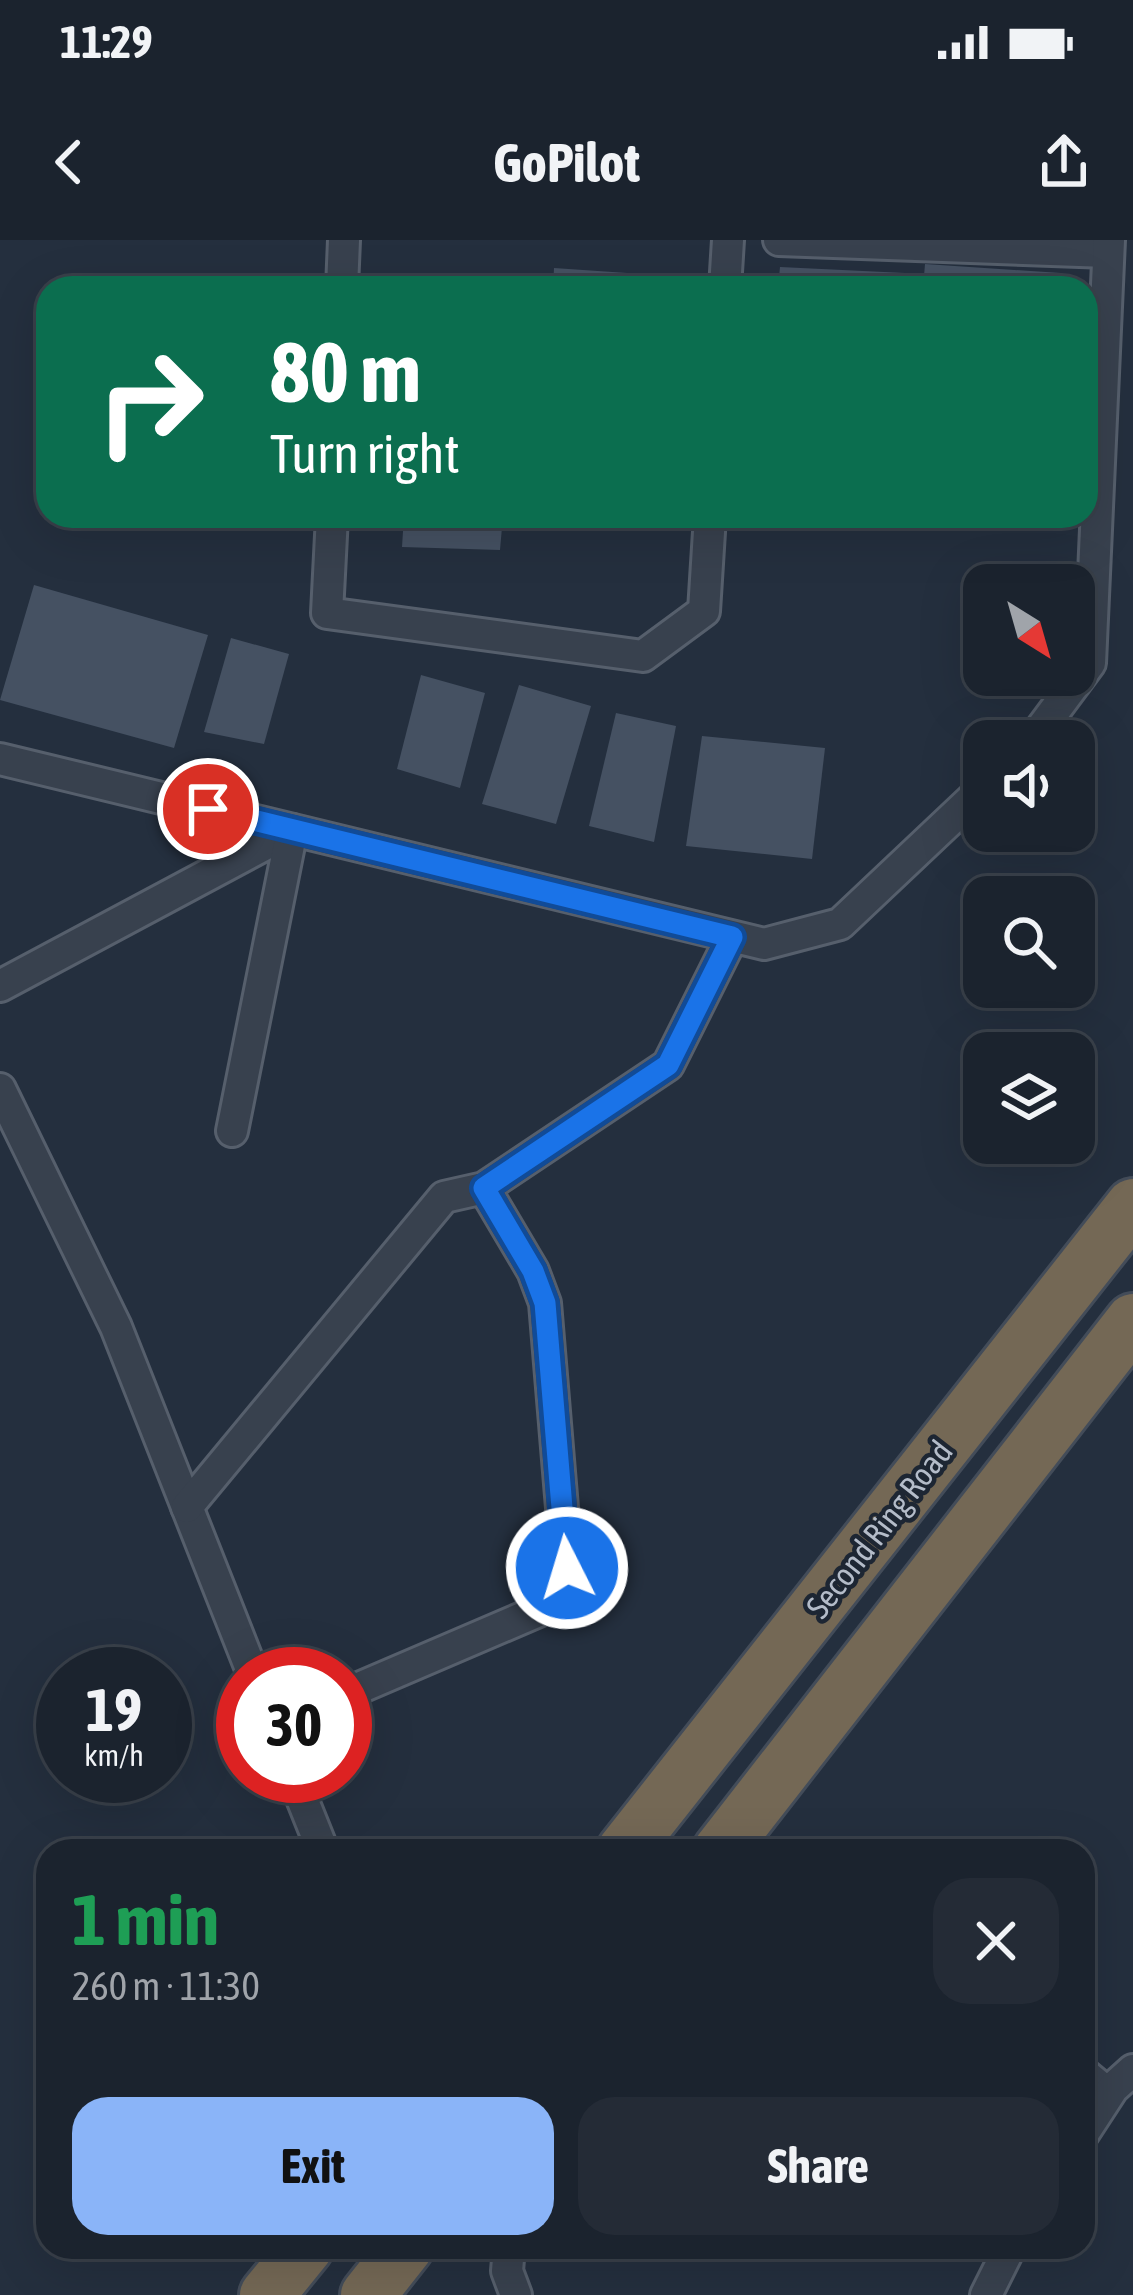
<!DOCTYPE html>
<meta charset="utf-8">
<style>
:root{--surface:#1b232e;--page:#242b36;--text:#f1f3f6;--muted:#a0a4aa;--line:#39404a;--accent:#8ab4f8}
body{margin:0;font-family:"Asap Condensed",sans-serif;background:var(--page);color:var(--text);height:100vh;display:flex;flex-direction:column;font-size:45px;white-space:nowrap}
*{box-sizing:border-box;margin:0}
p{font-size:39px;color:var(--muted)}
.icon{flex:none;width:66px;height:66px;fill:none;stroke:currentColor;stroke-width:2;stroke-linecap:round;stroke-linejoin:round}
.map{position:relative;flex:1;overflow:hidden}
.drawer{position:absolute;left:36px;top:1599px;width:1059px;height:420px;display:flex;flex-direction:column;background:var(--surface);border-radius:36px;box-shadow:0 12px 48px #0002,0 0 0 3px var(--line)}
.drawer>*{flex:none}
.banner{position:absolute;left:36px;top:36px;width:1062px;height:252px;border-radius:36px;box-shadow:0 12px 48px #0002,0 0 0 3px var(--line);background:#0b6e4f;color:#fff;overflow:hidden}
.needle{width:78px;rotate:143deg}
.tools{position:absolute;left:963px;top:324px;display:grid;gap:24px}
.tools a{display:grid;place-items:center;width:132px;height:132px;border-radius:24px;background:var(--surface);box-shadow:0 12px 48px #0002,0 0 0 3px var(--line);font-size:60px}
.speed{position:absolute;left:36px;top:1407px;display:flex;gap:24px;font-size:60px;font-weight:700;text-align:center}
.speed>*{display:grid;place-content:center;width:156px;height:156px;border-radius:50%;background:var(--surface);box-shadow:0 12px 48px #0002,0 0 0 3px var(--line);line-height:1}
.speed small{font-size:30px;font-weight:400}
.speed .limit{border:18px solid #d22;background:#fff;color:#111}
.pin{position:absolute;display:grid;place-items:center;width:102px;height:102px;color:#fff;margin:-51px;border:6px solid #fff;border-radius:50%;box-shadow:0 3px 12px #0007}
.me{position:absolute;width:132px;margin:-66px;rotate:355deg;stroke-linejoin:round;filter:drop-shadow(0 0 9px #0008)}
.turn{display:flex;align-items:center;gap:42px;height:252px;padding:0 36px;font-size:54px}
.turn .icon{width:156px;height:156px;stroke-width:2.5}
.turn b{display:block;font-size:84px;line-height:102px}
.round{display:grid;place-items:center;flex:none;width:126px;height:126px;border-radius:36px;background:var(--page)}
.summary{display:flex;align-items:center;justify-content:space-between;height:204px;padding:0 36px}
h1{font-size:72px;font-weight:700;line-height:90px;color:#1e9e55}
.primary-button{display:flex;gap:24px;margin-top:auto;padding:24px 36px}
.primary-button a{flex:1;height:138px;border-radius:36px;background:var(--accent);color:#111;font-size:48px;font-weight:700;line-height:138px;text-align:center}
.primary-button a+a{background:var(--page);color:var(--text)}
.status{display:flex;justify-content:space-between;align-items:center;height:84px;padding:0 60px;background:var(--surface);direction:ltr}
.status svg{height:33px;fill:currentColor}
header{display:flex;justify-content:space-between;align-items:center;height:156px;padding:0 36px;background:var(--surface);font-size:54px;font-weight:700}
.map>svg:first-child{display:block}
.building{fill:#455162}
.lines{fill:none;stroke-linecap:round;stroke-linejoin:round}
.lane-casing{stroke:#565f6c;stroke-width:21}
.street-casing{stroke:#565f6c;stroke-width:36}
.highway-casing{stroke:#434c59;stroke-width:60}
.lane{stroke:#38414e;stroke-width:15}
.street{stroke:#38414e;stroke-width:30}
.highway{stroke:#746855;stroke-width:54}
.route-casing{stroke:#114b97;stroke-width:30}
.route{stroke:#1a73e8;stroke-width:21}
.labels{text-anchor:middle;stroke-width:9;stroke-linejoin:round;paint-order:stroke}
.street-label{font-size:33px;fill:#b4bcc9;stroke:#1d2633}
</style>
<div class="status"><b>11:29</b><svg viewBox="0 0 49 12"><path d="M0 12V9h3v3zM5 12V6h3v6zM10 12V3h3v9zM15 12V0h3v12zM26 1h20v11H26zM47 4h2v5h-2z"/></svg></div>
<header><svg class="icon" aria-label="back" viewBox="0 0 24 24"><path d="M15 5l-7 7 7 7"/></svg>GoPilot<svg class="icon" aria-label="share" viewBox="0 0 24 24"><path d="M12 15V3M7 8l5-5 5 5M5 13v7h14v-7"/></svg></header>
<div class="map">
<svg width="1133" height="2055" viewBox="0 0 1133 2055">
<rect width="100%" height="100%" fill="#242f3e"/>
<g class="building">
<path d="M925,24L1061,33L1060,48H923Z"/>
<path d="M780,27L905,33L904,48H778Z"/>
<path d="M554,28L671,36L670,48H553Z"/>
<path d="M404,276H503L500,310L402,307Z"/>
<path d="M34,345L208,395L174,508L0,460Z"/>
<path d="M231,398L289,414L264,504L204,492Z"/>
<path d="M421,435L485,453L460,548L397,529Z"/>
<path d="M519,445L591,466L556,584L482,564Z"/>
<path d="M616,473L676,486L654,602L589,586Z"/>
<path d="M702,496L825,508L812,619L686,606Z"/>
</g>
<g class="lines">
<defs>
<path id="lane" d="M1083,1823L1113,1848"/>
<g id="street">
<path d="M779,0L1108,12"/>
<path d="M342,48L344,0"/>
<path d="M725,48L728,0"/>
<path d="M332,276L327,373L643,416L704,371L710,276"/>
<path d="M1032,501L1090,423L1109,0"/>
<path d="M0,519L764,704L840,684L984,548"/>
<path d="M0,746L292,590"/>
<path d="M0,849L116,1087L253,1434"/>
<path d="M232,891L292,590"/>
<path d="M187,1267L444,957L484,948L668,825L732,697"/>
<path d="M345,1454L541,1370L555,1356L567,1328L545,1063L533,1031L484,948"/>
<path d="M293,1536L323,1611"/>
<path d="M1083,1894L1113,1848L1133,1830"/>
<path d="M509,2007L507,2031L516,2055"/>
<path d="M986,2055L1010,2007"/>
</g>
<g id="highway">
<path d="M624,1611L1133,966"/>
<path d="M720,1611L1133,1081"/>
<path d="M267,2055L306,2007"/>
<path d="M368,2055L406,2007"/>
</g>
</defs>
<use href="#lane" class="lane-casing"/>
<use href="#street" class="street-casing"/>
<use href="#highway" class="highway-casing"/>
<use href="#lane" class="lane"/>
<use href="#street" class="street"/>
<use href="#highway" class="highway"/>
</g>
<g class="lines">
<defs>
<path id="route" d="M208,569L732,697L668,825L484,948L533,1031L545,1063L567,1328"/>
</defs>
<use href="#route" class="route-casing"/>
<use href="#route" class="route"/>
</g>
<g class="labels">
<g class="street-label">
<text transform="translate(879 1289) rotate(-52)" y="12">Second Ring Road</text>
</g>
</g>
</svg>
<div class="tools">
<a><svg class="needle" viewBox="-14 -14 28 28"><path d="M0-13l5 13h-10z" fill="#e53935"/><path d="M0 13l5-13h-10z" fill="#a0a4aa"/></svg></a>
<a><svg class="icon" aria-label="sound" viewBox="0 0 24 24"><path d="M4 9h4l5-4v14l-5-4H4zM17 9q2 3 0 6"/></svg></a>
<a><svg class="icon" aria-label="search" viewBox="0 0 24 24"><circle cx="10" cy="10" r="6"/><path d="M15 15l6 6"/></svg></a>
<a><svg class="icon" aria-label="layers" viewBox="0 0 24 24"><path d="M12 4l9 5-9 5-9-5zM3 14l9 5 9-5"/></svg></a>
</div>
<div class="speed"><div>19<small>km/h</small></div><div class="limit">30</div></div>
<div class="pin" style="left:208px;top:569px;background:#d93025"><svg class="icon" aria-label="arrive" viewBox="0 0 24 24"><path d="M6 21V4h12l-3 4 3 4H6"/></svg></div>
<svg class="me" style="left:567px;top:1328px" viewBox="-20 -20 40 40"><circle r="17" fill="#1a73e8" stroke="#fff" stroke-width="3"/><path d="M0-11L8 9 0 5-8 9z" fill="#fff"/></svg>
<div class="banner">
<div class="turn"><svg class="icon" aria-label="right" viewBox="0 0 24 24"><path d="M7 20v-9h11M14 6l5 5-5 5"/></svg><div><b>80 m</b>Turn right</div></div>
</div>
<section class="drawer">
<div class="summary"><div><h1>1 min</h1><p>260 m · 11:30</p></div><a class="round"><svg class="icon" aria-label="close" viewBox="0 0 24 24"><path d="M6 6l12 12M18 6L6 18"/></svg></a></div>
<div class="primary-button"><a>Exit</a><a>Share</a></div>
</section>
</div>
